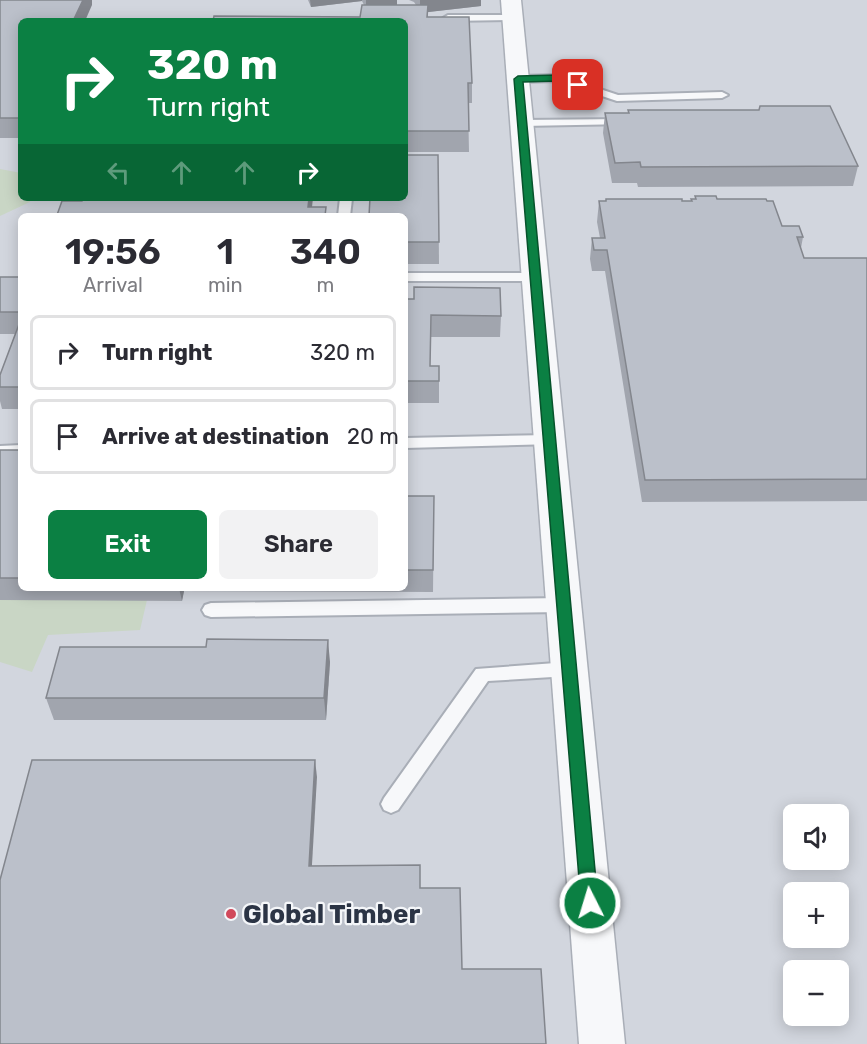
<!DOCTYPE html>
<meta charset="utf-8">
<style>
:root{--surface:#fff;--page:#f2f2f3;--text:#2b2b33;--muted:#7c7c81;--line:#e1e1e2;--accent:#0b8043}
body{margin:0;font-family:Rubik,sans-serif;background:var(--page);color:var(--text);height:100vh;display:flex;flex-direction:column;font-size:22px;white-space:nowrap}
*{box-sizing:border-box;margin:0}
p{font-size:20px;color:var(--muted)}
.icon{flex:none;width:33px;height:33px;fill:none;stroke:currentColor;stroke-width:2;stroke-linecap:round;stroke-linejoin:round}
.map{position:relative;flex:1;overflow:hidden}
.panel{position:absolute;left:18px;top:213px;width:390px;height:378px;display:flex;flex-direction:column;background:var(--surface);border-radius:9px;box-shadow:0 3px 15px #0003}
.panel>*{flex:none}
.top-card{position:absolute;left:18px;top:18px;width:390px;height:183px;border-radius:9px;box-shadow:0 3px 15px #0003;background:#0b8043;color:#fff;overflow:hidden}
.buttons{position:absolute;left:783px;top:804px;display:grid;gap:12px}
.buttons a{display:grid;place-items:center;width:66px;height:66px;border-radius:9px;background:var(--surface);box-shadow:0 3px 15px #0003;font-size:30px}
.pin{position:absolute;display:grid;place-items:center;width:51px;height:51px;color:#fff;margin:-26px;border-radius:12px;box-shadow:0 3px 9px #0006}
.me{position:absolute;width:66px;margin:-33px;rotate:355deg;stroke-linejoin:round;filter:drop-shadow(0 0 4px #0008)}
.turn{display:flex;align-items:center;gap:21px;height:126px;padding:0 30px;font-size:27px}
.turn .icon{width:78px;height:78px;stroke-width:2.5}
.turn b{display:block;font-size:42px;line-height:51px}
.lanes{display:flex;align-items:center;height:57px;padding:0 30px;background:#0003;justify-content:center;gap:30px;direction:ltr}
.lanes .off{opacity:.35}
.eta{display:flex;justify-content:space-evenly;align-items:center;height:102px;text-align:center}
.eta b{font-size:36px;font-weight:600;line-height:42px}
.cta{display:flex;gap:12px;margin-top:auto;padding:12px 30px}
.cta a{flex:1;height:69px;border-radius:9px;background:var(--accent);color:#fff;font-size:24px;font-weight:600;line-height:69px;text-align:center}
.cta a+a{background:var(--page);color:var(--text)}
ul{padding:0;list-style:none}
li{display:flex;align-items:center;gap:18px;height:75px;margin:0 12px 9px;padding:0 18px;border:3px solid var(--line);border-radius:9px}
li div{flex:1}
li b{display:block;font-size:22px}
li em{font-style:normal}
.map>svg:first-child{display:block}
.built{fill:#d2d6de;fill-rule:evenodd}
.green{fill:#c9d6c5}
.lines{fill:none;stroke-linecap:round;stroke-linejoin:round}
.lane-casing{stroke:#a9aeb7;stroke-width:4}
.street-casing{stroke:#a9aeb7;stroke-width:3}
.lane{fill:#f7f8fa;fill-rule:evenodd}
.street{fill:#f7f8fa;fill-rule:evenodd}
.wall{fill:#a1a5ae}
.shaded-wall{fill:#83868d}
.building{fill:#bbc0ca;stroke:#83868d;stroke-width:1.5}
.route{fill:#0b8043;stroke:#07532c;stroke-width:1.5}
.poi-dot{fill:#d1495b;stroke:#f4f6f9;stroke-width:2}
.labels{text-anchor:middle;stroke-width:4.5;stroke-linejoin:round;paint-order:stroke}
.near-poi-label{font-size:26px;font-weight:bold;fill:#2b3445;stroke:#f4f6f9;text-anchor:start}
</style>
<div class="map">
<svg width="867" height="1044" viewBox="0 0 867 1044">
<rect width="100%" height="100%" fill="#e4e7ec"/>
<path class="built" d="M0,0H867V1044H0ZM21,21H405V198H21ZM21,216H405V588H21ZM794,814H838V860H794ZM794,892H838V938H794ZM794,970H838V1016H794Z"/>
<g class="green">
<path d="M0,169L21,173V198H31L30,202L0,216Z"/>
<path d="M0,600H147L140,630L48,635L32,672L0,662Z"/>
</g>
<g class="lines">
<defs>
<g id="lane">
<path d="M513,15L517,16V20L448,21L443,18L448,15Z"/>
<path d="M558,75L618,95L722,92L728,95L722,98L617,101L557,81L518,82L513,79L518,76Z"/>
<path d="M626,119L632,122L630,124L522,126L516,123L522,120Z"/>
<path d="M340,198L352,199L350,216H338Z"/>
<path d="M405,273H535L542,277L535,281H405Z"/>
<path d="M549,435L554,436L557,440L554,444L405,448V438Z"/>
<path d="M21,445V455L0,456V446Z"/>
<path d="M564,598L570,600L573,605L570,610L564,612L211,617L205,615L202,610L205,605L211,603Z"/>
<path d="M569,662L575,664L578,669L575,674L569,676L488,681L398,810L391,813L384,810L381,804L384,798L476,669Z"/>
</g>
<path id="street" d="M501,0H521L625,1044H579Z"/>
</defs>
<use href="#lane" class="lane-casing"/>
<use href="#street" class="street-casing"/>
<use href="#lane" class="lane"/>
<use href="#street" class="street"/>
</g>
<g class="wall">
<path d="M0,0H92V5L21,21V138H0Z"/>
<path d="M308,0H397V5H416L414,2L409,0H481V6L428,12V17L472,83V103H468L469,152H405V21L360,17L364,5L362,1L311,7Z"/>
<path d="M628,110L858,166L853,186L638,187L637,183H612L603,133L605,113H628Z"/>
<path d="M438,155L439,264H405V216Z"/>
<path d="M695,196L717,199L767,201L782,226L803,237L801,248L804,258H867V501L642,502L605,271H592L590,259L592,238H600L597,222L599,201H606V199L691,201V199H695Z"/>
<path d="M0,277H21V409H2L0,401V375L15,334H0Z"/>
<path d="M405,299H414L501,316L500,337H431L430,366H439V403H405Z"/>
<path d="M0,450H21V588H405V479H407L408,496H434L433,592L184,591L182,601L0,600Z"/>
<path d="M330,662L326,720H54L46,698Z"/>
</g>
<g class="shaded-wall">
<path d="M83,0H92V5L85,21H73Z"/>
<path d="M310,0H362V1L311,7Z"/>
<path d="M366,0H397V5L366,9Z"/>
<path d="M420,0H481V6L420,13Z"/>
<path d="M309,198H313L311,216L308,207Z"/>
<path d="M179,588H183L184,591L182,601Z"/>
<path d="M328,640L330,662L326,720L324,698Z"/>
<path d="M315,760L317,777L311,882L309,866Z"/>
</g>
<g class="building">
<path d="M0,0H83L73,21H21V118H0Z"/>
<path d="M362,5H428L427,17H469L472,83H468L469,131H405V21H213L214,16L360,17Z"/>
<path d="M760,106H830L858,166L641,167L640,162L615,163L605,113H629L628,110H759Z"/>
<path d="M405,155H438L439,242H405V216H369L370,198H405Z"/>
<path d="M695,196H716L717,199H766L767,201H773L782,226H799L803,237H797L804,258H867V479L645,480L607,250H594L592,238H605L599,201H606V199H682V201H692L691,199H696Z"/>
<path d="M84,198H309L308,207H326L325,216L57,215L62,201H82Z"/>
<rect x="0" y="277" width="21" height="35"/>
<path d="M414,287L500,288L501,316L431,315L430,366H439V381H405V299H414Z"/>
<path d="M21,319V387H0V375Z"/>
<rect x="0" y="450" width="21" height="128"/>
<path d="M405,479H407V496H434L433,570H405Z"/>
<path d="M207,639L328,640L324,698H46L60,647H206Z"/>
<path d="M32,760H315L309,866L420,865V888H460L462,969H541L546,1044H0V880Z"/>
</g>
<path class="route" d="M558,75L582,85L578,87L557,81L523,82L598,903L596,909L590,911L583,909L581,903L514,79L518,76Z"/>
<circle class="poi-dot" cx="231" cy="914" r="6"/>
<g class="labels">
<g class="near-poi-label">
<text x="243" y="923">Global Timber</text>
</g>
</g>
</svg>
<div class="buttons">
<a><svg class="icon" aria-label="sound" viewBox="0 0 24 24"><path d="M4 9h4l5-4v14l-5-4H4zM17 9q2 3 0 6"/></svg></a>
<a>+</a>
<a>−</a>
</div>
<div class="pin" style="left:578px;top:85px;background:#d93025"><svg class="icon" aria-label="arrive" viewBox="0 0 24 24"><path d="M6 21V4h12l-3 4 3 4H6"/></svg></div>
<svg class="me" style="left:590px;top:903px" viewBox="-20 -20 40 40"><circle r="17" fill="#0b8043" stroke="#fff" stroke-width="3"/><path d="M0-11L8 9 0 5-8 9z" fill="#fff"/></svg>
<div class="top-card">
<div class="turn"><svg class="icon" aria-label="right" viewBox="0 0 24 24"><path d="M7 20v-9h11M14 6l5 5-5 5"/></svg><div><b>320 m</b>Turn right</div></div>
<div class="lanes"><svg class="icon off" aria-label="left" viewBox="0 0 24 24"><path d="M17 20v-9H6M10 6l-5 5 5 5"/></svg><svg class="icon off" aria-label="ahead" viewBox="0 0 24 24"><path d="M12 20V5M6 11l6-6 6 6"/></svg><svg class="icon off" aria-label="ahead" viewBox="0 0 24 24"><path d="M12 20V5M6 11l6-6 6 6"/></svg><svg class="icon" aria-label="right" viewBox="0 0 24 24"><path d="M7 20v-9h11M14 6l5 5-5 5"/></svg></div>
</div>
<section class="panel">
<div class="eta">
<div><b>19:56</b><p>Arrival</p></div>
<div><b>1</b><p>min</p></div>
<div><b>340</b><p>m</p></div>
</div>
<ul>
<li><svg class="icon" aria-label="right" viewBox="0 0 24 24"><path d="M7 20v-9h11M14 6l5 5-5 5"/></svg><div><b>Turn right</b></div><em>320 m</em></li>
<li><svg class="icon" aria-label="arrive" viewBox="0 0 24 24"><path d="M6 21V4h12l-3 4 3 4H6"/></svg><div><b>Arrive at destination</b></div><em>20 m</em></li>
</ul>
<div class="cta"><a>Exit</a><a>Share</a></div>
</section>
</div>
